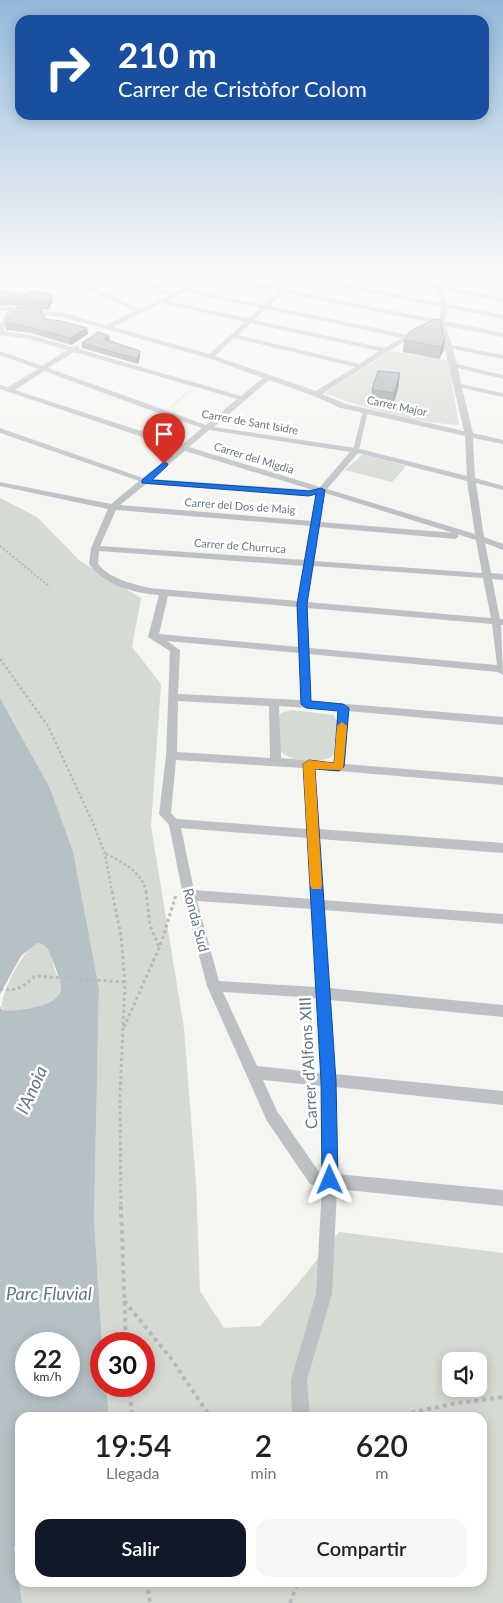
<!DOCTYPE html>
<html lang="es">
<meta charset="utf-8">
<style>
:root{--surface:#fff;--page:#f6f6f6;--text:#222;--muted:#767676;--accent:#111827}
body{margin:0;font-family:Lato,sans-serif;background:var(--page);color:var(--text);height:100vh;display:flex;flex-direction:column;font-size:19px;white-space:nowrap}
*{box-sizing:border-box;margin:0}
p{font-size:16px;color:var(--muted)}
.icon{flex:none;width:28px;height:28px;fill:none;stroke:currentColor;stroke-width:2;stroke-linecap:round;stroke-linejoin:round}
.map{position:relative;flex:1;overflow:hidden}
.details{position:absolute;left:15px;top:1412px;width:472px;height:175px;display:flex;flex-direction:column;background:var(--surface);border-radius:15px;box-shadow:0 2px 12px #0003}
.details>*{flex:none}
.guide{position:absolute;left:15px;top:15px;width:474px;height:105px;border-radius:15px;box-shadow:0 2px 12px #0003;background:#1a4fa0;color:#fff;overflow:hidden}
.fabs{position:absolute;left:442px;top:1352px;display:grid;gap:10px}
.fabs a{display:grid;place-items:center;width:45px;height:45px;border-radius:10px;background:var(--surface);box-shadow:0 2px 12px #0003;font-size:25px}
.speed{position:absolute;left:15px;top:1332px;display:flex;gap:10px;font-size:25px;font-weight:700;text-align:center}
.speed>*{display:grid;place-content:center;width:65px;height:65px;border-radius:50%;background:var(--surface);box-shadow:0 2px 12px #0003;line-height:1}
.speed small{font-size:12px;font-weight:400}
.speed .limit{border:8px solid #d22;background:#fff;color:#111}
.pin{position:absolute;display:grid;place-items:center;width:42px;height:42px;color:#fff;margin:-51px -21px;border-radius:50% 50% 50% 0;rotate:-45deg;box-shadow:0 0 5px #0007}
.pin .icon{rotate:45deg}
.me{position:absolute;width:55px;margin:-28px;rotate:359deg;stroke-linejoin:round;filter:drop-shadow(0 0 4px #0008)}
.turn{display:flex;align-items:center;gap:18px;height:105px;padding:0 20px;font-size:22px}
.turn .icon{width:65px;height:65px;stroke-width:2.5}
.turn b{display:block;font-size:35px;line-height:42px}
.eta{display:flex;justify-content:space-evenly;align-items:center;height:85px;text-align:center}
.eta b{font-size:30px;font-weight:600;line-height:35px}
.cta{display:flex;gap:10px;margin-top:auto;padding:10px 20px}
.cta a{flex:1;height:58px;border-radius:15px;background:var(--accent);color:#fff;font-size:20px;font-weight:600;line-height:58px;text-align:center}
.cta a+a{background:var(--page);color:var(--text)}
.map>svg:first-child{display:block}
.green{fill:#d5dad2;fill-rule:evenodd}
.water{fill:#b5c1c4;fill-rule:evenodd}
.lines{fill:none;stroke-linecap:round;stroke-linejoin:round}
.path-far4{stroke:#b7babc;stroke-width:1;stroke-dasharray:1 1;stroke-linecap:butt}
.path-far3{stroke:#b7babc;stroke-width:2;stroke-dasharray:2 2;stroke-linecap:butt}
.path-far2{stroke:#b7babc;stroke-width:2.5;stroke-dasharray:2.5 2.5;stroke-linecap:butt}
.path-far1{stroke:#b7babc;stroke-width:3;stroke-dasharray:3 3;stroke-linecap:butt}
.path{stroke:#b7babc;stroke-width:4;stroke-dasharray:4 4;stroke-linecap:butt}
.pedestrian{fill:#bdc1c4;fill-rule:evenodd}
.minor{fill:#bdc1c4;fill-rule:evenodd}
.tertiary{fill:#bdc1c4;fill-rule:evenodd}
.wall{fill:#8e9498}
.shaded-wall{fill:#74787c}
.building{fill:#a5acb1;stroke:#74787c}
.route{fill:#1a73e8;stroke:#114b97}
.slow{fill:#f59e0b}
.labels{text-anchor:middle;stroke-width:5;stroke-linejoin:round;paint-order:stroke}
.far-street-label{font-size:11px;fill:#677780;stroke:#fff}
.street-label{font-size:14px;fill:#677780;stroke:#fff}
.near-street-label{font-size:16px;fill:#677780;stroke:#fff}
.near-water-label{font-size:18px;font-style:italic;fill:#63777d;stroke:#fff}
</style>
<div class="map">
<svg width="503" height="1603" viewBox="0 0 503 1603">
<rect width="100%" height="100%" fill="#f5f5f2"/>
<g class="green">
<path d="M391,351L448,361L459,425C413,422 369,410 325,393Z"/>
<path d="M362,455H366L406,466L392,482L345,470Z"/>
<path d="M0,498L37,517L80,561L141,598L132,647L161,684L151,826L184,1028L196,1184L200,1291L224,1328L260,1326L296,1286L339,1232L503,1253V1603H22L14,1546L20,1539V1582H482V1418L109,1417L106,1386H144V1344H102L94,1219L99,988L73,851L50,788L0,698ZM451,1361H479V1389H451Z"/>
<path d="M291,710L333,715L338,722L333,756C321,764 289,763 280,750L279,717L281,713Z"/>
<path d="M37,943L44,945C51,953 52,961 55,970C57,976 62,983 61,989C60,1007 15,1012 2,1010C0,993 22,951 37,943Z"/>
</g>
<path class="water" d="M0,698L50,788L73,851L99,988L94,1219L102,1344L101,1386H106L109,1417L20,1418V1539L14,1547L22,1603H0V1006L2,1010C15,1012 58,1007 61,990C62,982 52,958 48,950L44,945L37,943L21,956L0,994ZM26,1344H69V1386H26Z"/>
<g class="lines">
<path class="path-far4" d="M171,407L190,391"/>
<path class="path-far3" d="M0,546L50,587"/>
<g class="path-far2">
<path d="M0,659L48,726L93,823L105,854L112,892"/>
<path d="M106,854C123,862 142,872 146,892"/>
</g>
<g class="path-far1">
<path d="M112,891L121,936L125,982L120,1095L121,1208"/>
<path d="M146,891L150,925L159,947"/>
<path d="M0,989C16,992 23,987 35,976L125,982"/>
<path d="M124,1027L160,946L176,895"/>
</g>
<g class="path">
<path d="M121,1206L126,1344"/>
<path d="M124,1301L170,1357L211,1418"/>
<path d="M130,1386L132,1418"/>
<path d="M253,1418L258,1415L285,1417"/>
<path d="M388,1418L451,1404L503,1397"/>
<path d="M147,1582L150,1603"/>
<path d="M290,1603L298,1582"/>
</g>
<path class="pedestrian" d="M363,410L368,411L359,450L356,452L353,450Z"/>
<g class="minor">
<path d="M0,279H6L0,283Z"/>
<path d="M65,279H73L140,309L169,295L131,279H139L174,293L202,280L227,279L205,283L191,290L263,305L278,291L238,283V281L281,288L291,279H298L287,290L439,320L441,307L338,286L335,279H341L343,284L440,303L437,289L393,279H405L436,285L435,279H441L443,286L503,298V302L444,290L447,304L503,315V319L447,308L445,321L503,333V337L446,326L452,345L503,355V359L453,349L457,364L503,375V379L458,368L461,384L503,393V397L462,388L473,433L503,440V444L473,438L475,478L503,486V490L476,483L484,537L503,544V550L485,543L491,573L503,574V580L492,579L500,619H503V625H501L503,675L498,672L309,654L311,701L503,717V725L348,711L345,764L503,777V785L315,769L319,829L503,843V853L319,839L323,900L503,914V924L324,910L329,988L503,1005V1017L330,1000L335,1074L503,1091V1105L335,1087L337,1174L503,1190V1206L337,1189L332,1294L307,1380L310,1418H292L291,1380L316,1294L322,1187L310,1184L267,1121L207,986L183,895L169,825L159,814L166,756L170,651L148,637L159,595C133,593 105,585 89,564L91,548L108,509L0,486V482L111,504L139,481L0,433V428L143,478L178,449L0,389V385L8,387L38,369L0,355V351L42,366L67,350L29,339L0,335V324L9,308L64,313L106,325L135,311ZM185,292L260,308L248,318L167,301ZM284,293L439,324L464,431L346,404L322,394L413,336L269,306ZM162,303L245,322L209,354L113,327ZM266,309L402,338L384,348L254,320ZM13,311L63,317L208,358L263,378L241,396L79,349V346L72,347L30,335L3,331ZM251,323L379,351L359,364L238,335ZM234,338L355,367L316,391L215,356ZM74,352L237,399L206,425L48,368ZM44,371L161,414L151,423L150,434L15,390ZM269,380L314,396L341,408L465,436L467,476L356,448L214,427ZM167,416L202,428L182,445L158,437L159,424ZM209,430L350,452L320,487L189,447ZM185,451L313,490L151,479ZM358,453L467,481L475,534L327,489ZM146,484L309,495L316,494L312,521L120,505ZM325,493L476,540L482,573L314,561L319,527L455,539L459,536L455,533L320,522ZM116,510L311,526L305,560L100,546ZM99,551L304,566L298,601L149,588C130,583 111,579 98,564ZM313,566L483,578L491,618L307,602ZM168,596L297,607L299,647L159,634ZM307,608L492,624L497,665L309,648ZM167,641L299,653L301,700L178,694L180,650ZM178,701L269,706L270,758L177,752ZM279,706L338,710L334,763L281,758ZM176,760L304,768L307,829L177,819L171,813ZM181,828L308,838L311,899L194,890ZM197,901L312,909L316,987L219,981ZM223,992L316,998L321,1073L257,1066ZM263,1080L321,1086L322,1172H319L277,1111Z"/>
</g>
<path class="tertiary" d="M0,307H11L15,309L11,311H0Z"/>
</g>
<g class="wall">
<path d="M0,290L24,297L52,295L53,301L48,310L11,305L0,306Z"/>
<path d="M42,310L43,315L46,319L87,328L88,334L71,345L31,333L6,330L5,323Z"/>
<path d="M435,319L444,350L439,359L403,352L404,340Z"/>
<path d="M109,336L110,341L140,356L138,364L82,348V343Z"/>
<path d="M400,373L398,389L392,408L370,406L372,390Z"/>
</g>
<g class="shaded-wall">
<path d="M52,295L53,301L48,310L47,303Z"/>
<path d="M87,328L88,334L71,345L70,338Z"/>
<path d="M109,336L110,342L104,339Z"/>
<path d="M445,338L444,350L439,359L441,347Z"/>
<path d="M140,351V356L138,364L137,359Z"/>
<path d="M400,373L398,389L392,408L394,393Z"/>
</g>
<g class="building">
<path d="M0,290L23,294L22,299L27,292L36,291L52,295L47,303L10,299H0Z"/>
<path d="M17,307L42,310L39,314L45,315L43,319L61,321L87,328L70,338L29,327L5,323Z"/>
<path d="M435,319L441,320L443,335L445,338L441,347L404,340L410,331Z"/>
<path d="M98,332L109,336L104,339L140,351L137,359L82,343Z"/>
<path d="M378,371L400,373L394,393L372,390Z"/>
</g>
<linearGradient id="sky" x2="0" y2="1"><stop stop-color="#93b9da"/><stop offset="0.55" stop-color="#fafaf9"/><stop offset="1" stop-color="#fafaf9" stop-opacity="0"/></linearGradient>
<rect width="503" height="503" fill="url(#sky)"/>
<path class="route" d="M164,462L168,464L167,466L152,480L309,491L321,488L325,490L307,604L311,701L343,704L349,708L344,767L339,771L315,769L336,1081L338,1180L335,1185L330,1187L325,1185L322,1180L321,1081L303,764L309,760L334,763L338,711L306,708L301,704L297,604L316,494L309,496L142,483V480Z"/>
<path class="slow" d="M342,722L347,726L343,770L315,769L322,885L321,889H312L310,885L303,764L309,760L334,763L337,726Z"/>
<g class="labels">
<g class="far-street-label">
<text transform="translate(397 406) rotate(12)" y="4">Carrer Major</text>
<text transform="translate(250 422) rotate(10)" y="4">Carrer de Sant Isidre</text>
<text transform="translate(254 458) rotate(17)" y="4">Carrer del Migdia</text>
<text transform="translate(240 506) rotate(4)" y="4">Carrer del Dos de Maig</text>
<text transform="translate(240 546) rotate(4)" y="4">Carrer de Churruca</text>
</g>
<g class="street-label">
<text transform="translate(196 920) rotate(75)" y="5">Ronda Sud</text>
</g>
<g class="near-street-label">
<text transform="translate(308 1063) rotate(-93)" y="6">Carrer d'Alfons XIII</text>
</g>
<g class="near-water-label">
<text transform="translate(32 1090) rotate(-66)" y="6">l'Anoia</text>
<text x="49" y="1300">Parc Fluvial</text>
</g>
</g>
</svg>
<div class="fabs">
<a><svg class="icon" aria-label="sound" viewBox="0 0 24 24"><path d="M4 9h4l5-4v14l-5-4H4zM17 9q2 3 0 6"/></svg></a>
</div>
<div class="speed"><div>22<small>km/h</small></div><div class="limit">30</div></div>
<div class="pin" style="left:164px;top:464px;background:#d93025"><svg class="icon" aria-label="arrive" viewBox="0 0 24 24"><path d="M6 21V4h12l-3 4 3 4H6"/></svg></div>
<svg class="me" style="left:330px;top:1180px" viewBox="-20 -20 40 40"><path d="M0-17L14 15 0 8-14 15z" fill="#1a73e8" stroke="#fff" stroke-width="4"/></svg>
<div class="guide">
<div class="turn"><svg class="icon" aria-label="right" viewBox="0 0 24 24"><path d="M7 20v-9h11M14 6l5 5-5 5"/></svg><div><b>210 m</b>Carrer de Cristòfor Colom</div></div>
</div>
<section class="details">
<div class="eta">
<div><b>19:54</b><p>Llegada</p></div>
<div><b>2</b><p>min</p></div>
<div><b>620</b><p>m</p></div>
</div>
<div class="cta"><a>Salir</a><a>Compartir</a></div>
</section>
</div>
